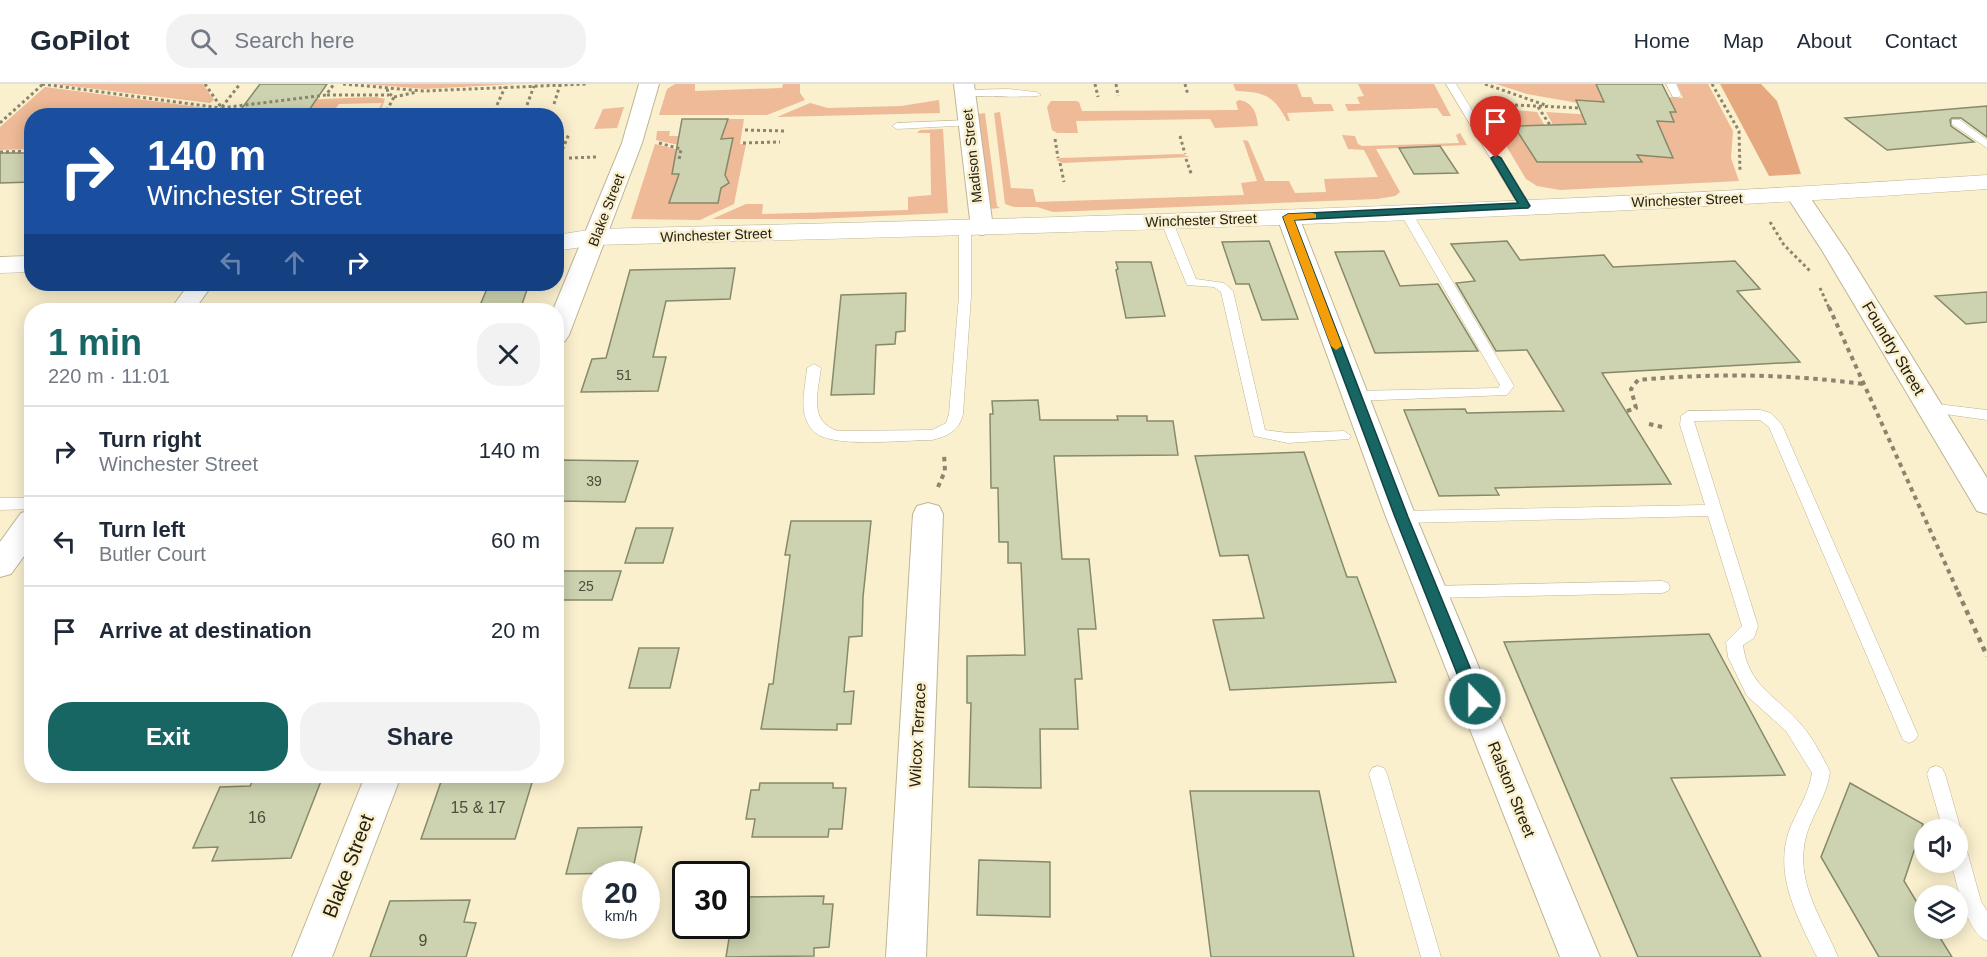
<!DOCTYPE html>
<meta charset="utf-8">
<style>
:root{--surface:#fff;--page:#f2f2f3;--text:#1f2937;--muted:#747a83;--line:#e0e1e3;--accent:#186664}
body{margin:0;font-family:Helvetica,sans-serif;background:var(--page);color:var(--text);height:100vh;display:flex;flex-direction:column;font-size:22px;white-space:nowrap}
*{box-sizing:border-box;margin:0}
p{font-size:20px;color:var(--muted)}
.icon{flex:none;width:33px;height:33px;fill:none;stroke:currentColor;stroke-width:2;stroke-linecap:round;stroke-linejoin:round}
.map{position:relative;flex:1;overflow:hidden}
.details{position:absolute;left:24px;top:219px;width:540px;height:480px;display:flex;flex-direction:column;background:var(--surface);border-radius:24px;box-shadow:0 3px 15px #0003}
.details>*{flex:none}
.top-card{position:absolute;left:24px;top:24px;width:540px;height:183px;border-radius:24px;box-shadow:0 3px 15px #0003;background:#1a4fa0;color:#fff;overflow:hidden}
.fabs{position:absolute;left:1914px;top:735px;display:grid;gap:12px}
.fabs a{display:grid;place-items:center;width:54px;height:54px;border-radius:50%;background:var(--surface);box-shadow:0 3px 15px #0003;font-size:30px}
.speed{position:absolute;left:582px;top:777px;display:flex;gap:12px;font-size:30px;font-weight:700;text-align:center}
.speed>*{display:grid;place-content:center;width:78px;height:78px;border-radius:50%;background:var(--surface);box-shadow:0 3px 15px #0003;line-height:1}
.speed small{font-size:15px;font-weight:400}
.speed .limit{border:3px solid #111;border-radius:9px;background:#fff;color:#111}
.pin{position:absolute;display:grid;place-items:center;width:51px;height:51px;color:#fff;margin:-62px -26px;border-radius:50% 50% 50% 0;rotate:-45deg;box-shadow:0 0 6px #0007}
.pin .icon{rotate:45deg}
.me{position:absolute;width:66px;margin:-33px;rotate:338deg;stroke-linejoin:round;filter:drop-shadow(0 0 4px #0008)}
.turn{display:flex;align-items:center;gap:21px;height:126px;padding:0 24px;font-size:27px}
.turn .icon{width:78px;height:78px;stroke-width:2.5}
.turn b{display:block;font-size:42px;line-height:51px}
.lanes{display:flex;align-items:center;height:57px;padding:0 24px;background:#0003;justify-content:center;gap:30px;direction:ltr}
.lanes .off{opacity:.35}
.round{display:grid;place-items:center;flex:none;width:63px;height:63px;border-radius:24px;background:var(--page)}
.headline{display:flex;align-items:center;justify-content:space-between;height:102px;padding:0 24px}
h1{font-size:36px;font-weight:600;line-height:45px;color:var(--accent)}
.button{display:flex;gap:12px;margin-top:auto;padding:12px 24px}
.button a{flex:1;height:69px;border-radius:24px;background:var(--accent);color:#fff;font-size:24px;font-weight:600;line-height:69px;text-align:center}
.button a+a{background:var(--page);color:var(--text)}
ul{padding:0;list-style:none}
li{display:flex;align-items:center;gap:18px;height:90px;padding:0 24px;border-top:2px solid var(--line)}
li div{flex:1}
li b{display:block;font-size:22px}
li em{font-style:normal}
header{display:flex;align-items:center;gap:36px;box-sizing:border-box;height:84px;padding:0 30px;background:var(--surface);border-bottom:2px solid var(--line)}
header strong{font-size:28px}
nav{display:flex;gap:33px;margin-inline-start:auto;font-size:21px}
.search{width:420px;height:54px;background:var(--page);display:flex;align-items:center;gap:15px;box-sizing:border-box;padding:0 21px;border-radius:24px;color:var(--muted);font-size:22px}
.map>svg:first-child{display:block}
.green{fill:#eeba97}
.forest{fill:#e6a87f}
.building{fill:#cdd2b0;stroke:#868a6a;stroke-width:1.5}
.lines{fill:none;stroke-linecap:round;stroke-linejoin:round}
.lane-casing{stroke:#beb594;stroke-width:1}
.street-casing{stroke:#beb594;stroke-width:2}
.secondary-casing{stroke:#beb594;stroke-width:1}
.path-far2{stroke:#8c856e;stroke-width:3;stroke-dasharray:3 3;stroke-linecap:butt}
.path-far1{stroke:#8c856e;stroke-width:4;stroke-dasharray:4.5 4.5;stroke-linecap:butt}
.path{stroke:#8c856e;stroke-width:4.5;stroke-dasharray:5 5;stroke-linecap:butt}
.lane{fill:#fff;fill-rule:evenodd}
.street{fill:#fff;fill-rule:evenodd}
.secondary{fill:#fff;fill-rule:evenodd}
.route{fill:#186664;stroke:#104241;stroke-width:1.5}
.slow{fill:#f59e0b}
.labels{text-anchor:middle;stroke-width:5;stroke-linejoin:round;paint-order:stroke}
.far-street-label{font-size:14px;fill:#242114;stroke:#faf0ce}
.number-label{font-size:14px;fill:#4e4d3b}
.street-label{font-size:16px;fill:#242114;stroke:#faf0ce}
.near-number-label{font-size:16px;fill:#4e4d3b}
.near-street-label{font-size:20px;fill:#242114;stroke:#faf0ce}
</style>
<header>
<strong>GoPilot</strong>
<div class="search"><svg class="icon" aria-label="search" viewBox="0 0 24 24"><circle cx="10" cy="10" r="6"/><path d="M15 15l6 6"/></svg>Search here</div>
<nav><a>Home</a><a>Map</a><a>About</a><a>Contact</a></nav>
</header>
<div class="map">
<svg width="1987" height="873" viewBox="0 0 1987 873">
<rect width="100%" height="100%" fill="#faf0ce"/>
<g class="green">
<path d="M54,0H203L214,16L210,19Z"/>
<path d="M366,0H516L425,5Z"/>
<path d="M675,0H695V7L782,4L783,0H800V9L805,16L767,31H659L667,5Z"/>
<path d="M1233,0H1297L1302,13H1311L1314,20H1331L1334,27L1287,29L1290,37H1287C1274,11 1264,8 1236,7Z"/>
<path d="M1358,0H1434L1451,32H1443L1437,24L1348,27L1345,20H1360L1357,13L1364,12Z"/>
<path d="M1496,0H1596L1604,18L1577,16L1578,19L1527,10Z"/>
<path d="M1677,0H1708L1733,47L1731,74L1739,97L1560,106L1537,102L1526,95L1484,25L1491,24L1537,28L1545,42H1514L1537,78H1641L1637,71L1672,74L1657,37L1674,38L1670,28H1674L1668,13L1683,14Z"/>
<path d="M45,3L207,24L211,28L207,32H32L31,65L0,66V43Z"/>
<path d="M376,13L385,15L379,31H375L382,19L339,20L331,31H224C243,16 348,14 376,13Z"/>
<path d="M939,16L940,29L777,33L810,19L828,24L901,22Z"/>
<path d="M1239,16C1253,18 1257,30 1258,42L1215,44L1210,35L1076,37L1078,49H1057L1052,46L1047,23L1051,17H1076L1079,18L1082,27L1238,26L1236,18Z"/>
<path d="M624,23L617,44L594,45L603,25Z"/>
<path d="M1000,28L1011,104L1033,105L1036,118L1244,111L1241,99L1257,97L1243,56L1248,57L1265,97H1289L1295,109L1326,108L1324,95L1378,93L1364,66L1348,65L1342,51L1355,52L1358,60L1362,62L1459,59L1456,51L1460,49L1467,61L1376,65L1400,108L1395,112L1377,115L1053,128L1037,123H1014L1005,120L994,29Z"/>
<path d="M1546,28L1609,32L1613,41H1553Z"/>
<path d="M985,29L997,122L1000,124L989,125L978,30Z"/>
<path d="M728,35H744L740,60H746L734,120L700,136L631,135L655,60L679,66L682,90L672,119H718L721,104L725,101V91L733,54L690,55L683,62L656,56L657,47H670L669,52H722Z"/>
<path d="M943,45L948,129L814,135H712L746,120H763L762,130L908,126V113L931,111L930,49H917L920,46Z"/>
<path d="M1181,70L1190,73L1063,79L1056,76L1060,74Z"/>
</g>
<path class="forest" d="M1720,0H1761L1777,17L1801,90L1769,92Z"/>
<g class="building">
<path d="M260,0H327L305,32H236Z"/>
<path d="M1596,0H1662L1676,28H1670L1674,38L1657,37L1673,74L1637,71L1642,78H1537L1514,42L1586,40L1576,16L1604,18Z"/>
<path d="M1987,22V53L1961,34H1952L1950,36L1951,42L1974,58L1887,66L1845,34Z"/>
<path d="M682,35H728L721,55L733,54L725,91L729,99L721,104L718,119H669L679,90H672Z"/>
<path d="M1440,62L1458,89L1414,90L1399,64Z"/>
<path d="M0,69H32V98L0,99Z"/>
<path d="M1269,157L1298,235L1262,236L1249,200H1236L1222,158Z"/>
<path d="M1507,157L1520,176L1604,171L1613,183L1735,177L1760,205L1737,207L1800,278L1602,289L1671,400L1495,404L1499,411L1439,412L1404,326L1465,325L1467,329L1564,327L1527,266L1496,267L1456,199L1475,197L1451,160Z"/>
<path d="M1384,167L1400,202L1438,200L1478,267L1375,269L1335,168Z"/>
<path d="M1116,178H1151L1165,232L1126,234L1116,186L1118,185Z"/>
<path d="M735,184L730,215L666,217L653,273H666L658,307L581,308L592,275L606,274L630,186Z"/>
<path d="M489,200H529L520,226H478Z"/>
<path d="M1987,208V238L1966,240L1935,212Z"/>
<path d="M906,209L905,247L896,248L895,260L876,261L874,310L831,311L841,211Z"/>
<path d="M1038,316L1040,336H1118L1117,332H1147V337H1173L1178,371L1054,372L1062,475H1089L1096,545H1078L1082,595H1075L1078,645H1040L1041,704L969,703L971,619H967V572L1025,571L1021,479H1008V458H999L998,404H991L990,330H993L992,317Z"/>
<path d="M1304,368L1347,493H1357L1396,598L1230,606L1213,536L1264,534L1248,471L1220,472L1195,372Z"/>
<path d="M556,376L638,377L625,418L556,417Z"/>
<path d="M791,437H871L863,513L862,552L849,553L844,608L854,607L851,640H837V646L761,645L769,600H773L790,471H785Z"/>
<path d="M636,444H673L663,479H625Z"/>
<path d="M556,487H621L612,516H556Z"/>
<path d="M1709,550L1785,691L1671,694L1761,873H1638L1504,558Z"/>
<path d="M639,564H679L670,604H629Z"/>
<path d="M255,692H323L291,774L212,777L218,763L193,764L220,703L250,702Z"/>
<path d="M443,692H534L515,755H421Z"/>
<path d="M760,699H833V704H846L842,745H829L828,753H752L755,735H746L751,706H759Z"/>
<path d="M1850,699L1923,740L1904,797L1924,830V844H1934L1952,873H1879L1821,773Z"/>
<path d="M1190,707H1319L1354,873H1211Z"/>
<path d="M642,743L632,789L566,790L578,744Z"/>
<path d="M979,776L1050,778V833L977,831Z"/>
<path d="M824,812L823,820H833L829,863L814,864V872L726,873L731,842H736V813Z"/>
<path d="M470,816L464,838L476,839L466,873H370L390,817Z"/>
</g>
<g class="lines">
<defs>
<g id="lane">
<path d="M1446,0H1456L1531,122L1529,124L1525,125L1519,122Z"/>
<path d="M1666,0H1676L1681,11L1679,13H1673Z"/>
<path d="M1008,5L1036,8L1041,11C1036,14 978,12 966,12L961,9L966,6Z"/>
<path d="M969,36L974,39L973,41L897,45L892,42L897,39Z"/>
<path d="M1952,36H1960L1987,56V64L1952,40Z"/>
<path d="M1405,124L1411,127L1514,302L1507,311L1355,317L1348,312L1355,307L1498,304L1500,301L1399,127Z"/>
<path d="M1167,135L1173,138L1196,195L1224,199L1233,207L1265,346L1288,349L1344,347L1351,352L1349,355L1288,359L1254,352L1221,208L1214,203L1187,201L1161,138Z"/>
<path d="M965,142L971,145V212L963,330C959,347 948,352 932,356C904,356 844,363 821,352C814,349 808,342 806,335C800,320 806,300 807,284L814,280L821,284C818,308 808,338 838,347L932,346L946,339L949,330L959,212V145Z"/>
<path d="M1929,319L1987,326V336L1924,327L1922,324L1924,321Z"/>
<path d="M1760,326L1771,329L1782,341L1918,651L1915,656L1909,659L1903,656L1769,343L1760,336L1694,337L1758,542L1754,554L1743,561C1748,600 1773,610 1797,636C1810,649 1822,671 1830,688C1827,711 1814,728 1807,749C1793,796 1821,832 1838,873H1817C1798,835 1775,793 1788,750C1795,729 1809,711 1812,689L1786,647L1747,612L1728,573L1726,558L1742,542L1708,432L1401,439L1396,437L1394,433L1396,429L1401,427L1705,421L1680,341L1681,332L1688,327Z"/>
<path d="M0,414H32V425L0,426Z"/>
<path d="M1662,497L1668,499L1670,503L1668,507L1662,509L1432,514L1426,512L1424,508L1426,504L1432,502Z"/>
<path d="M1378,682L1384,684L1387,690L1441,873H1421L1369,690L1372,684Z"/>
<path d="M1936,682L1942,684L1945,690L1961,746L1958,753V746H1943L1927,690L1930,684Z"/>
<path d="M1958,758L1965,761L1967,767L1981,817L1987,827V857C1966,848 1957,800 1951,778H1958Z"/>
</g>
<g id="street">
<path d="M639,0H659L642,59L569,251L565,257L556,259V226H553L622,59Z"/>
<path d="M954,0H974L993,144L990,149L982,151L974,149L971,144Z"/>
<path d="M1797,104L1805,106L1847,168L1987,394V430L1977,427L1823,168L1786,111L1789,106Z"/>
<path d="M1288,126L1296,128L1299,133L1416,433L1600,873H1560L1386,433L1277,133L1280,128Z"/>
<path d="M189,200H213L194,226H170Z"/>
<path d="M928,419L939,422L943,430L926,873H886L913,430L917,422Z"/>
<path d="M32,426V461L11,490L0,493V458L21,429Z"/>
<path d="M365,692H401L332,873H292Z"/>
</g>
<g id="secondary">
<path d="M1987,91V105C1524,137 1059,149 595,161L556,167V151L595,145C1059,134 1524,122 1987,91Z"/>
<path d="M32,172V188L0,189V173Z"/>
</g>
</defs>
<use href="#lane" class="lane-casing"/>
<use href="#street" class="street-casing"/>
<use href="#secondary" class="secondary-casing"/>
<g class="path-far2">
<path d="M42,0L221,24"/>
<path d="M205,0L221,23"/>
<path d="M343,0L424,7L587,0"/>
<path d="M1095,0L1098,13"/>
<path d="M1116,0L1118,12"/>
<path d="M1185,0L1188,11"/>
<path d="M1485,0L1548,22"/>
<path d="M1712,0L1739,47L1740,87"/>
<path d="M327,11H389"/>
<path d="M394,13L417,8"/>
<path d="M554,20L560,1"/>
<path d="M1491,20L1580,24"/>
<path d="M497,21L505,3"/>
<path d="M527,21L534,2"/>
<path d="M222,23L240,0"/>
<path d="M1538,23L1550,41"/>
<path d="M213,32L221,24L326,11L334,0"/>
<path d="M384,32L394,13L388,9L387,4"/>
<path d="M0,39L43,0"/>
<path d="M745,46L784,47"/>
<path d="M1180,52L1185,70"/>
<path d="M1055,55L1058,74"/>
<path d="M659,59L681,65L679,76"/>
<path d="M743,59L780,58"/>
<path d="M0,68L32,67"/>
<path d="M560,71L569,50"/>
<path d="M569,74L596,73"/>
<path d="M1186,75L1192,92"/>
<path d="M1060,79L1064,98"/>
<path d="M1770,138L1784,161L1810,187"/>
<path d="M1820,204L1829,224"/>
</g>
<g class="path-far1">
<path d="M1829,223L1959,510"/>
<path d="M1627,327L1636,324L1631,305L1638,296C1714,289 1788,290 1863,300"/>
<path d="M1649,340L1662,343"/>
<path d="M938,403L945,387L944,370"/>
</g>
<path class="path" d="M1958,508L1987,572"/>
<use href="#lane" class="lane"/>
<use href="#street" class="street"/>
<use href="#secondary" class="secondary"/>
</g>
<path class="route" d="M1496,71L1501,74L1530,122L1528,124L1294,136L1408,433L1483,615L1481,620L1475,622L1470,620L1467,615L1395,433L1283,133L1288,130L1518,119L1491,74Z"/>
<path class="slow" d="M1312,129L1316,130V134L1294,136L1342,262L1336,266L1331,262L1283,133L1288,130Z"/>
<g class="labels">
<g class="far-street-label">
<text transform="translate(972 72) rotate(-96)" y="5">Madison Street</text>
<text transform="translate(1687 116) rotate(-2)" y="5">Winchester Street</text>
<text transform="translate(606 126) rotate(-69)" y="5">Blake Street</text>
<text transform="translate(1201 136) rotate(-2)" y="5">Winchester Street</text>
<text transform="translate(716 151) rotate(-2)" y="5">Winchester Street</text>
</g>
<g class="number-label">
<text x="624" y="296">51</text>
<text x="594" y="402">39</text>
<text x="586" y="507">25</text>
</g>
<g class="street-label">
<text transform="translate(1894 264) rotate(59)" y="6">Foundry Street</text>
<text transform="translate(917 651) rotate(-87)" y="6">Wilcox Terrace</text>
<text transform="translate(1512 705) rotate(68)" y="6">Ralston Street</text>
</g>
<g class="near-number-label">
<text x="478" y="729">15 &amp; 17</text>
<text x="257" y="739">16</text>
<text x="423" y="862">9</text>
</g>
<g class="near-street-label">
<text transform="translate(348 782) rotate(-69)" y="7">Blake Street</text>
</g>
</g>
</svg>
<div class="fabs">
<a><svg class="icon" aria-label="sound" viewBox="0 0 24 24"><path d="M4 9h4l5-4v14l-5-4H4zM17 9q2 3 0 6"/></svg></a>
<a><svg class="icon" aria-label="layers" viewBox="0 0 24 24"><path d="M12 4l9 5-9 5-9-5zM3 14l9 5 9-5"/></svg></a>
</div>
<div class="speed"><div>20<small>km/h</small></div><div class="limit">30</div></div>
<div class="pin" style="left:1496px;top:74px;background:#d93025"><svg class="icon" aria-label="arrive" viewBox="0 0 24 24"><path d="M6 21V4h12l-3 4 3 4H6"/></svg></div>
<svg class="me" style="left:1475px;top:615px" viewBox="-20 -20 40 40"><circle r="17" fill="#186664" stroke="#fff" stroke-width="3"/><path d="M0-11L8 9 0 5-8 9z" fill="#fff"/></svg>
<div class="top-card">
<div class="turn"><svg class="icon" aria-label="right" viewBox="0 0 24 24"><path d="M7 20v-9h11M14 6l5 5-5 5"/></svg><div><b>140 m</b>Winchester Street</div></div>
<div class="lanes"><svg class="icon off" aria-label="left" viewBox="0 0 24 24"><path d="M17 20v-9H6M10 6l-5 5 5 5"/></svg><svg class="icon off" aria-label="ahead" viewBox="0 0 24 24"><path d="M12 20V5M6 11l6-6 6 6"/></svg><svg class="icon" aria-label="right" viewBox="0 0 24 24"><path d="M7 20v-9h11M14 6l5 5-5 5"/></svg></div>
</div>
<section class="details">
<div class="headline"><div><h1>1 min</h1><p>220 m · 11:01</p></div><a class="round"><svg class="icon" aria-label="close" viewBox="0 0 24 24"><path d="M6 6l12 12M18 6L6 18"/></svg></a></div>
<ul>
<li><svg class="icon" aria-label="right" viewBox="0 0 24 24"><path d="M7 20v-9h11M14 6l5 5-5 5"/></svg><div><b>Turn right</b><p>Winchester Street</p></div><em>140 m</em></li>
<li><svg class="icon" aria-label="left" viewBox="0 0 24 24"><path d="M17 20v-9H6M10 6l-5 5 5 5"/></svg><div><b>Turn left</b><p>Butler Court</p></div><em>60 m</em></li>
<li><svg class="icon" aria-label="arrive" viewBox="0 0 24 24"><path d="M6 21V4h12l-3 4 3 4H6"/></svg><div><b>Arrive at destination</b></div><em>20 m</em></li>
</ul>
<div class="button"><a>Exit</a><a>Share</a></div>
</section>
</div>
